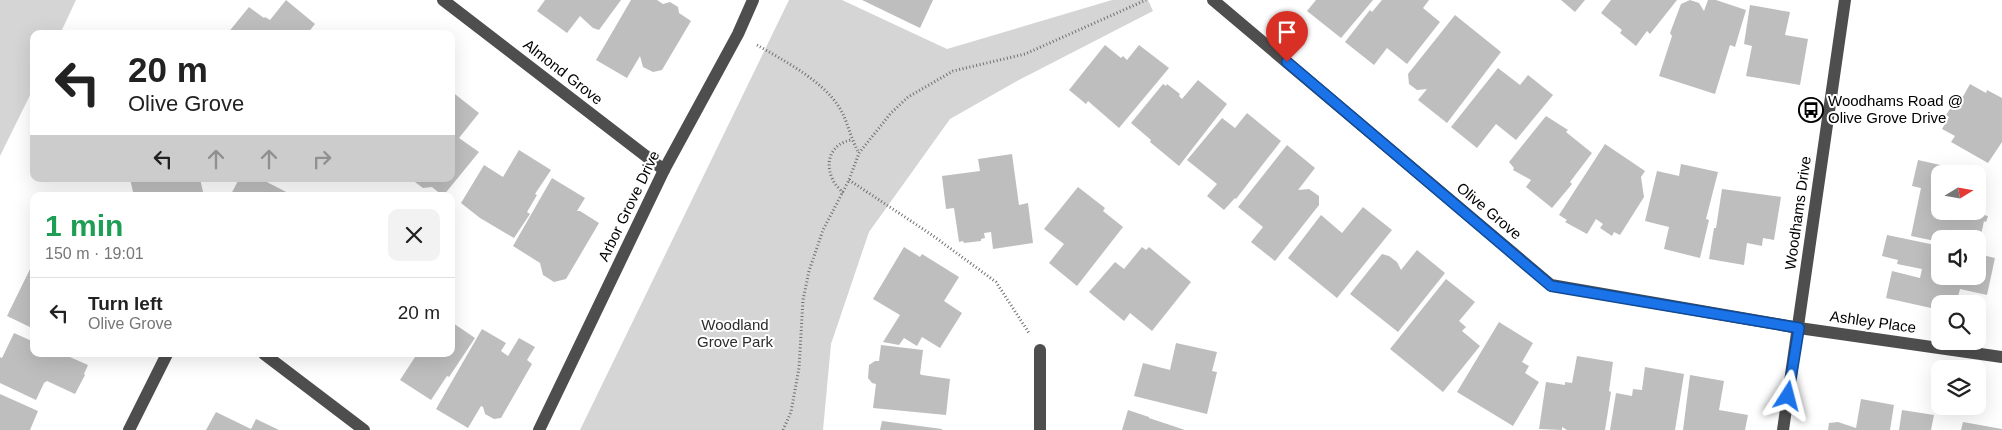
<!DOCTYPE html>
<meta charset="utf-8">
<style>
:root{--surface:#fff;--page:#f2f2f2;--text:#222;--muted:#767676;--line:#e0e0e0}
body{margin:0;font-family:Helvetica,sans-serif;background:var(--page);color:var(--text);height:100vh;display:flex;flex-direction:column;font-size:19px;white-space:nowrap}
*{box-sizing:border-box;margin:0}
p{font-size:16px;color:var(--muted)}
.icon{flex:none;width:28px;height:28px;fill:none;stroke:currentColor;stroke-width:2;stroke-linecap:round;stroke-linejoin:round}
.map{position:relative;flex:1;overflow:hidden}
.details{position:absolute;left:30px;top:192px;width:425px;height:165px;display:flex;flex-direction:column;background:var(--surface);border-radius:10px;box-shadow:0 5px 20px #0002}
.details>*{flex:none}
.top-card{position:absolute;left:30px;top:30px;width:425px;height:152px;border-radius:10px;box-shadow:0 5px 20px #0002;background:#fff;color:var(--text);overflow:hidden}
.needle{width:32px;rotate:79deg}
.buttons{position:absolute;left:1931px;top:165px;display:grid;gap:10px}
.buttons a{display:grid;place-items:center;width:55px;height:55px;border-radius:10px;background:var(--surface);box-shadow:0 5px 20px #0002;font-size:25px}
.pin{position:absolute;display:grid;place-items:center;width:42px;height:42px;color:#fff;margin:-51px -21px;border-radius:50% 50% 50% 0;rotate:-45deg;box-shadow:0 0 5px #0007}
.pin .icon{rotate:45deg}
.me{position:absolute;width:55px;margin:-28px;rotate:9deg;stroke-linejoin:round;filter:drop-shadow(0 0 4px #0008)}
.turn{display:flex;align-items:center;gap:18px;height:105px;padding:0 15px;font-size:22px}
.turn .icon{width:65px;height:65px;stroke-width:2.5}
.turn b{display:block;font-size:35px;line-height:42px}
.lanes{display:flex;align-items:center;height:48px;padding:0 15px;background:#0003;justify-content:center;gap:25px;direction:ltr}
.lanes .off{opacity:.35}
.round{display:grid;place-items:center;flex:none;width:52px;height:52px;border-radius:10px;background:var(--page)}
.summary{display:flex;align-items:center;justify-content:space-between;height:85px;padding:0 15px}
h1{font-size:30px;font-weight:700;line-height:38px;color:#1e9e55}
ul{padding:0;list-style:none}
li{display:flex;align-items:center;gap:15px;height:70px;padding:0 15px;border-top:1px solid var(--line)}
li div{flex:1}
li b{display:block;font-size:19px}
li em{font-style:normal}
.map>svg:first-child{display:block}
.green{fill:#d5d5d5}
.building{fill:#bebebe}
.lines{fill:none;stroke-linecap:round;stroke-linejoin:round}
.path{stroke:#707070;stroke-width:3;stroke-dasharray:1 2.5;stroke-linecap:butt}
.minor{stroke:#4e4e4e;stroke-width:12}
.route-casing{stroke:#114b97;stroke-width:12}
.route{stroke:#1a73e8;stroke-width:9}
.labels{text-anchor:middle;stroke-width:4;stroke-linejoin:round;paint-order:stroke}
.street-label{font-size:15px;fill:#000;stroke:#fff}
.poi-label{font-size:15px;fill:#000;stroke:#fff;text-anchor:start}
.park-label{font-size:15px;fill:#2c2c2c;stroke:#fff}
</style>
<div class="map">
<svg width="2002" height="430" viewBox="0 0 2002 430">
<rect width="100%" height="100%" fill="#fff"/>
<g class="green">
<path d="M0,0H76L60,34H34V87L0,156Z"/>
<path d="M789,0H842L947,49L1112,0H1148L1153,11L1017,81L950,119L869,232L831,344L823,430H580Z"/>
</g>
<g class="building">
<path d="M286,0L315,24L307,34H227L249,7L264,18L265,17L270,20Z"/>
<path d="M545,0H621L599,30L593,28L580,16L567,33L537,11Z"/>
<path d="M631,0H657L663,4L670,2L678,7L679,13L691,21L662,70L653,72L643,67L640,56L627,78L596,60Z"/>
<path d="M862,0H933L920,28Z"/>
<path d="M1316,0H1373L1341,38L1307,11Z"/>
<path d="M1382,0H1429L1423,8L1440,22L1407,64L1387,48L1374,65L1345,42L1370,10L1372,12Z"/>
<path d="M1561,0H1585L1575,12Z"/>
<path d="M1611,0H1677L1650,34L1647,31L1636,46L1620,33L1622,30L1601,13Z"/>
<path d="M1690,0L1699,3L1704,11L1708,0H1716L1746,10L1735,47L1730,45L1715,94L1659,76L1672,36L1670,33L1681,4Z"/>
<path d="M1750,5L1790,12L1785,35L1808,39L1800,85L1746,76L1752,46L1744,44Z"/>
<path d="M1455,15L1501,52L1447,123L1418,100L1427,89L1417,90L1409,84L1408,74Z"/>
<path d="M1105,45L1121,58L1123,56L1127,60L1139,45L1169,68L1119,128L1088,101L1086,104L1069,90Z"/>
<path d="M1498,68L1520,85L1528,75L1553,95L1516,140L1496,124L1477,148L1451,127Z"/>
<path d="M1198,80L1227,104L1179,166L1150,142L1151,140L1131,123L1163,84L1166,86L1167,84L1180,94L1179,96L1182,99Z"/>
<path d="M1970,84L1986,93L1987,90L2002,98V142L1988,163L1951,142L1955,136L1942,129L1949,117L1946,115L1956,100L1960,102Z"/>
<path d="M451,91L479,113L459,138L479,152L443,196L432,187L423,188L415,182L414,179H451Z"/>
<path d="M1247,113L1281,141L1236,199L1235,198L1224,210L1207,196L1217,184L1187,160L1222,118L1235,128Z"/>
<path d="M1546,116L1568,130L1566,132L1592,153L1570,182L1572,184L1552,208L1526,187L1531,180L1513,170L1514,168L1509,162Z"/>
<path d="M1605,144L1645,171L1641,177L1644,197L1620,235L1614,232L1612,236L1600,228L1603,224L1596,219L1587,234L1565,222L1567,220L1559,215Z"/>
<path d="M1287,145L1315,168L1298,190L1309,189L1319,196V205L1275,261L1251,242L1263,227L1238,207Z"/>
<path d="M519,150L551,170L535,194L537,195L527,212L530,214L514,238L480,218L461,203L484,165L503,177Z"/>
<path d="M1012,154L1019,205L1028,203L1033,243L993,249L991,232L984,233L985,238L981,239V241L964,243L963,241L959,242L954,208L946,209L942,176L980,171L978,159Z"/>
<path d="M1918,160L1976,173L1940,174V211H1975V213L1988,216L1986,222L1984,221L1979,244L1981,245L1980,251H1978V239H1940V242L1911,236L1921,188L1912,186Z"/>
<path d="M1681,164L1718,172L1706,219L1709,220L1700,258L1664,249L1669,227L1645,221L1657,171L1679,176Z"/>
<path d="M1978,173L1983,174L1980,190H1984L1979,204L1982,205L1980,213L1978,212Z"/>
<path d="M552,178L585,198L577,211H580L599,223L566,279L554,282L543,275L540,263L513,246Z"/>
<path d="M130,179H200L204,196H134Z"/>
<path d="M239,179H261L294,196H230Z"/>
<path d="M1078,187L1105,208L1103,211L1123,227L1077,286L1049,263L1064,244L1044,229Z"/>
<path d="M1722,189L1781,197L1774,240L1763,238L1762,246L1747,243L1744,265L1709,259L1714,228H1716Z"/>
<path d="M1363,207L1392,230L1337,298L1288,258L1321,215L1342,233Z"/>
<path d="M1887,235L1940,246V276H1978V254L1995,258L1987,295L1960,289L1956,304H1940V310L1886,298L1892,271L1920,278L1922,269L1897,264L1898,260L1882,256Z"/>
<path d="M904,247L920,257L922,254L959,277L944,301L962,313L940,348L922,337L917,346L904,338L899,345L883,342L900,315L873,299Z"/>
<path d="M1142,247L1146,250L1149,247L1191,282L1152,331L1130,313L1124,321L1089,292L1115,262L1124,269Z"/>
<path d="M1417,250L1445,273L1398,332L1350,294L1382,254L1389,256L1397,262L1401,270Z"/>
<path d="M34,261V329L7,316Z"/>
<path d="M1446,279L1475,302L1459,321L1466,327L1462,331L1480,346L1443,392L1390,349Z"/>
<path d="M451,315L453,323L475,338L449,377L447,376L431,400L400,380L417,354H451Z"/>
<path d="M1499,322L1533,343L1522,362L1529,366L1525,373L1539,382L1513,426L1457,392Z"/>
<path d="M482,329L506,343L501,351L508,356L519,338L535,347L527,360L532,364L501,418L494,419L485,414L483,407L481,406L468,428L436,409Z"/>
<path d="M14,333L34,342V354H63L88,365L84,374L85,375L75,394L47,381L44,383L36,400L0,383V357L2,358Z"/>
<path d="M1176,343L1217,352L1212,371L1217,372L1207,414L1134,396L1143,363L1170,370Z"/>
<path d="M881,345L923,350L920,374L922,375L950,379L946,415L873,408L876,384L872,383L868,378L869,365L875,361H879Z"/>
<path d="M1577,356L1613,362L1609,391L1611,392L1605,430H1567L1562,427V430L1539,429L1546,382L1565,385V382L1572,383Z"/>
<path d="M1645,367L1684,374L1675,430H1610L1616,393L1632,396L1633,389L1642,390Z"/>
<path d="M1690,375L1724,381L1719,410L1748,415L1745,430H1683Z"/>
<path d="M0,394L38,411L30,430H0Z"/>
<path d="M1861,399L1894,405L1890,430H1828L1829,423L1838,422L1856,428Z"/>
<path d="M1128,410L1149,417V418L1185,430H1122Z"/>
<path d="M1902,410L1934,415L1931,430H1899Z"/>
<path d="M216,412L251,429L256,419L279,430H206Z"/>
<path d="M882,421L942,429V430H880Z"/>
<path d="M1963,422L2002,429V430H1961Z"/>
</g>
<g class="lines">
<g class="path">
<path d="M757,45C783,60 823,81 839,107C848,121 850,138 859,153"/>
<path d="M849,180L932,235L996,282L1029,333"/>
<path d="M843,193C840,189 835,185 833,180C824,162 831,144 851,140"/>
<path d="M783,430L791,412L799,368L803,300L809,271L823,230L849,180L859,153L891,113L908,97L953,71L1025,54L1146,0"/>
</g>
<g class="minor">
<path d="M443,0L664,170"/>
<path d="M1213,0L1551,285L1799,328L2002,357"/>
<path d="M264,354L364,430"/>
<path d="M129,430L167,354"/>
<path d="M539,430L664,170L738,34L753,0"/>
<path d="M1040,430V350"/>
<path d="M1783,430L1845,0"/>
</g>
</g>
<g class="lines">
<defs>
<path id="route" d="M1287,62L1551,286L1799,328L1788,396"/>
</defs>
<use href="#route" class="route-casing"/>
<use href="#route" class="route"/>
</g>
<defs>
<symbol id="bus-ring" viewBox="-11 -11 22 22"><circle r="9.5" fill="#fff" stroke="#000" stroke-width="1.5"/><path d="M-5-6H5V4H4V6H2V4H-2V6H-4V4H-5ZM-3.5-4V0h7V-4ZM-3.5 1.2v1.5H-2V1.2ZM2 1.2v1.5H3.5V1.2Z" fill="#000"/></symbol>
</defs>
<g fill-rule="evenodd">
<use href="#bus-ring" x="1797" y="96" width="28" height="28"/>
</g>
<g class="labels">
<g class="street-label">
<text transform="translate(563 72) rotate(38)" y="5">Almond Grove</text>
<text transform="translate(629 206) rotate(-64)" y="5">Arbor Grove Drive</text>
<text transform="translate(1489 211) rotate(40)" y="5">Olive Grove</text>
<text transform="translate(1798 213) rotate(-82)" y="5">Woodhams Drive</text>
<text transform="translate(1873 322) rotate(8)" y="5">Ashley Place</text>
</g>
<g class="poi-label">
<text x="1828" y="106">Woodhams Road @<tspan x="1828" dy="17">Olive Grove Drive</tspan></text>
</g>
<g class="park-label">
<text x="735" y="330">Woodland<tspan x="735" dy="17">Grove Park</tspan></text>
</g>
</g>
</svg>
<div class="buttons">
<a><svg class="needle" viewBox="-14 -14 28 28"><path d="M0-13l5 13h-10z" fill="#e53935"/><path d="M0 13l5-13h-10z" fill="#767676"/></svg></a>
<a><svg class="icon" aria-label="sound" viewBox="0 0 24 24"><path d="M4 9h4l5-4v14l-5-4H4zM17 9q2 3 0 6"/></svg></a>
<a><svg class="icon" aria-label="search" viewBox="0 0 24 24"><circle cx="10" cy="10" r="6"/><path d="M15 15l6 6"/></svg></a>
<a><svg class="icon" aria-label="layers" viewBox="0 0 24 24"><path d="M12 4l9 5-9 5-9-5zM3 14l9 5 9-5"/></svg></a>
</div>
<div class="pin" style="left:1287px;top:62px;background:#d93025"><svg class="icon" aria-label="arrive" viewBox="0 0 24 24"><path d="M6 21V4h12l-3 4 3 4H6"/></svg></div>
<svg class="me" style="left:1788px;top:396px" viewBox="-20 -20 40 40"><path d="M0-17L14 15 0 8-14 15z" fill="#1a73e8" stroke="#fff" stroke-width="4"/></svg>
<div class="top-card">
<div class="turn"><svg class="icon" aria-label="left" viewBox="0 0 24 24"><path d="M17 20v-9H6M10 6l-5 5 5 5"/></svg><div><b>20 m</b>Olive Grove</div></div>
<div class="lanes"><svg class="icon" aria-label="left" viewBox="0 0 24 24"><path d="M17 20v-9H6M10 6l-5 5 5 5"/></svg><svg class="icon off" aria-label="ahead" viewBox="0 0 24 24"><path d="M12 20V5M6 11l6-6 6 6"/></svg><svg class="icon off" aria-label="ahead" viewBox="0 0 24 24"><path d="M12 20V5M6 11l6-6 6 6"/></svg><svg class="icon off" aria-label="right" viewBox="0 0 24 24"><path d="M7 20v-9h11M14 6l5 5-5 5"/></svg></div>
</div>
<section class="details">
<div class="summary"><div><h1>1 min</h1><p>150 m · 19:01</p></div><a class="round"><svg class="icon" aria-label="close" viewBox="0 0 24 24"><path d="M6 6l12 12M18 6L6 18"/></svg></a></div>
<ul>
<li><svg class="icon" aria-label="left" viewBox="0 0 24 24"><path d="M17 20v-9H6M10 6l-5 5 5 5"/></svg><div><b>Turn left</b><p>Olive Grove</p></div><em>20 m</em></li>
</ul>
</section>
</div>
